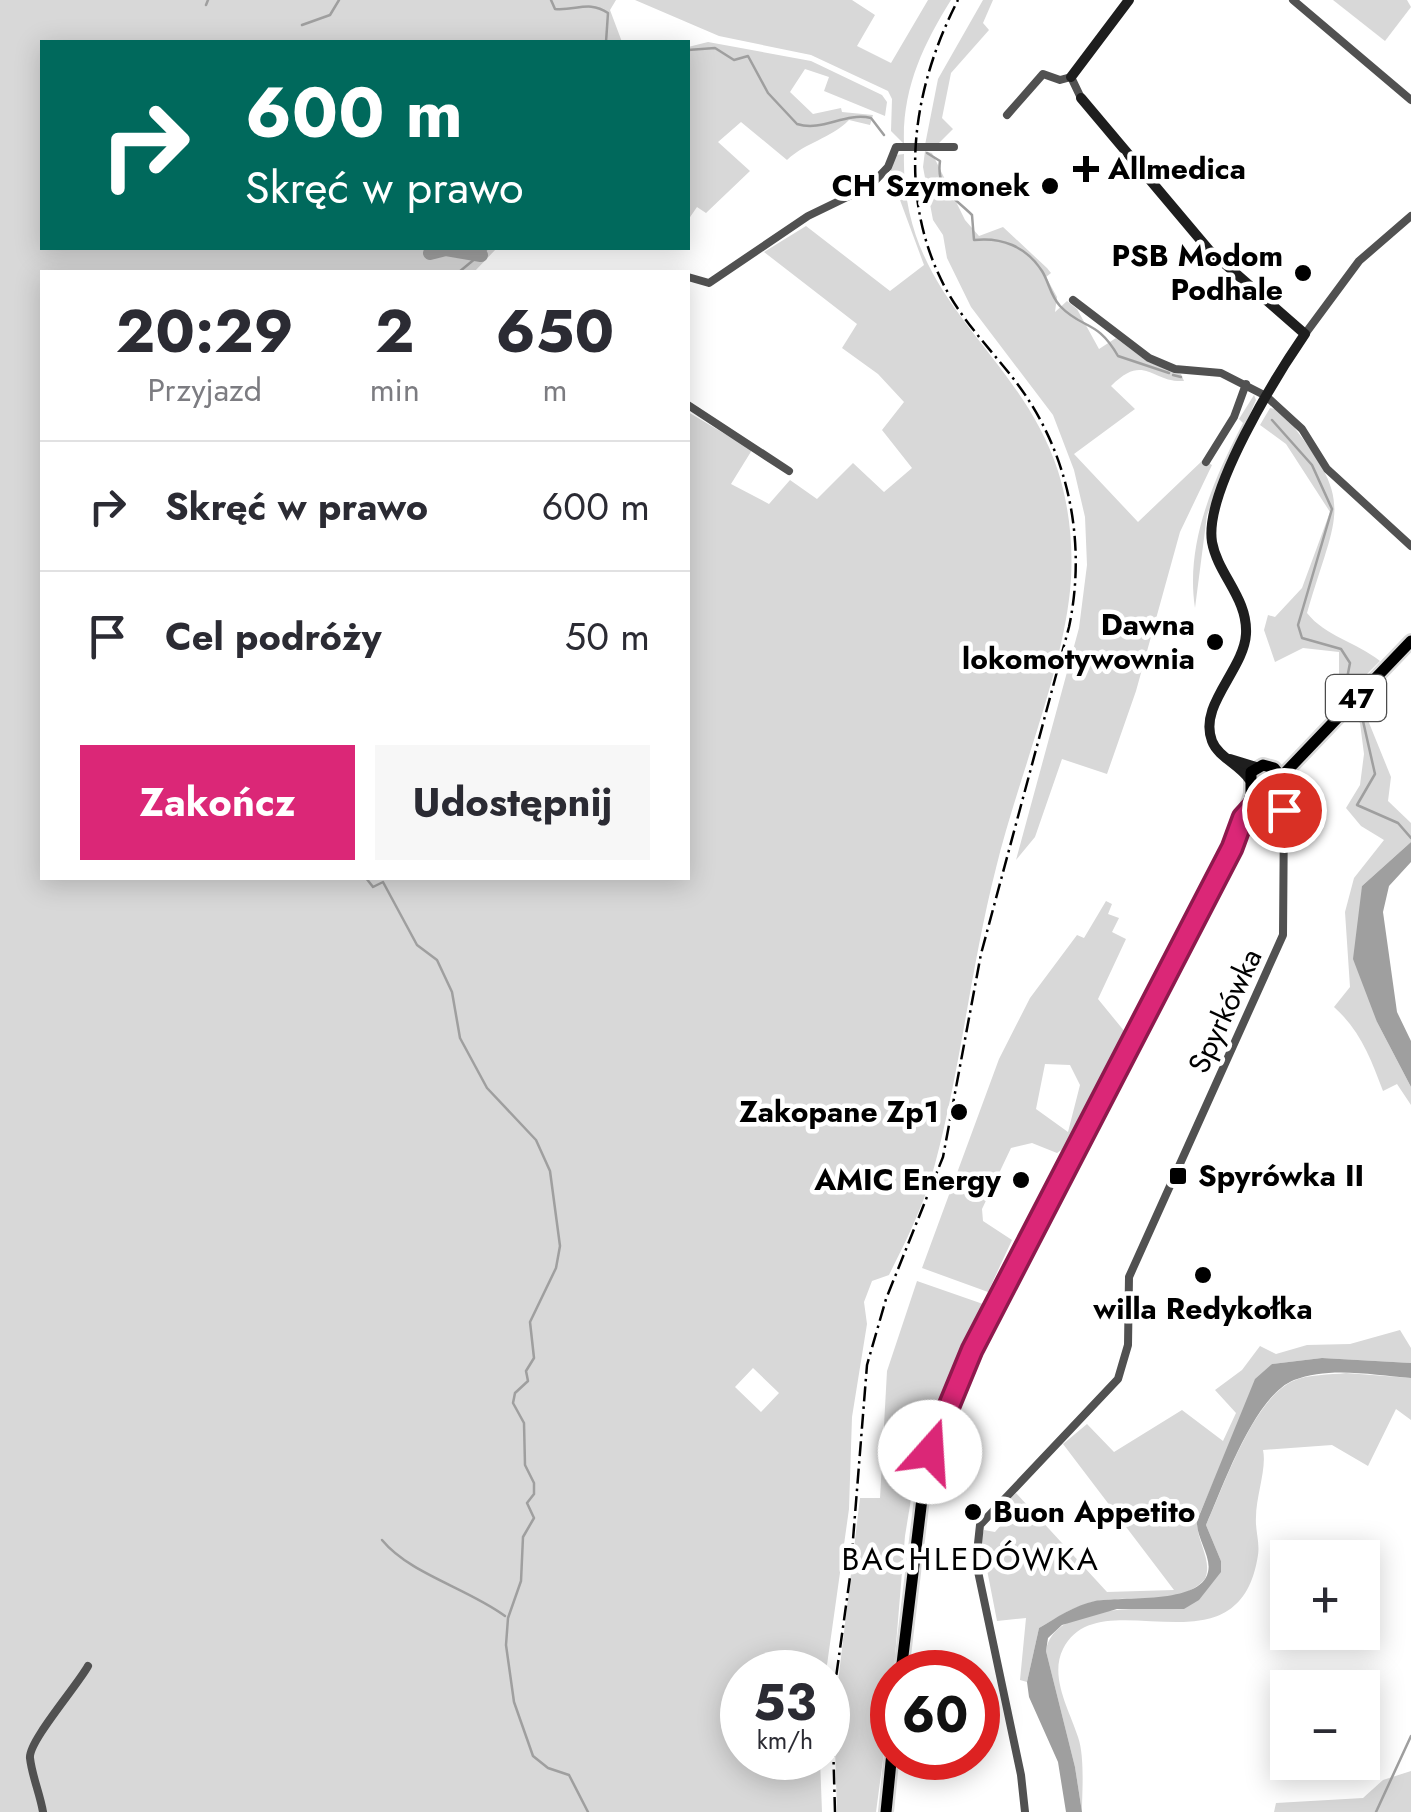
<!DOCTYPE html>
<html lang="pl">
<meta charset="utf-8">
<style>
:root{--surface:#fff;--page:#f7f7f7;--text:#2b2b33;--muted:#7c7c81;--line:#e1e1e2;--accent:#db2777}
body{margin:0;font-family:Jost,sans-serif;background:var(--page);color:var(--text);height:100vh;display:flex;flex-direction:column;font-size:38px;white-space:nowrap}
*{box-sizing:border-box;margin:0}
p{font-size:32px;color:var(--muted)}
.icon{flex:none;width:55px;height:55px;fill:none;stroke:currentColor;stroke-width:2;stroke-linecap:round;stroke-linejoin:round}
.map{position:relative;flex:1;overflow:hidden}
.panel{position:absolute;left:40px;top:270px;width:650px;height:610px;display:flex;flex-direction:column;background:var(--surface);border-radius:0px;box-shadow:0 5px 25px #0003}
.panel>*{flex:none}
.guide{position:absolute;left:40px;top:40px;width:650px;height:210px;border-radius:0px;box-shadow:0 5px 25px #0003;background:#00695c;color:#fff;overflow:hidden}
.fabs{position:absolute;left:1270px;top:1540px;display:grid;gap:20px}
.fabs a{display:grid;place-items:center;width:110px;height:110px;border-radius:0px;background:var(--surface);box-shadow:0 5px 25px #0003;font-size:50px}
.speed{position:absolute;left:720px;top:1650px;display:flex;gap:20px;font-size:50px;font-weight:700;text-align:center}
.speed>*{display:grid;place-content:center;width:130px;height:130px;border-radius:50%;background:var(--surface);box-shadow:0 5px 25px #0003;line-height:1}
.speed small{font-size:25px;font-weight:400}
.speed .limit{border:15px solid #d22;background:#fff;color:#111}
.pin{position:absolute;display:grid;place-items:center;width:85px;height:85px;color:#fff;margin:-42px;border:5px solid #fff;border-radius:50%;box-shadow:0 2px 10px #0007}
.me{position:absolute;width:110px;margin:-55px;rotate:19deg;stroke-linejoin:round;filter:drop-shadow(0 0 8px #0008)}
.turn{display:flex;align-items:center;gap:35px;height:210px;padding:0 40px;font-size:45px}
.turn .icon{width:130px;height:130px;stroke-width:2.5}
.turn b{display:block;font-size:70px;line-height:85px}
.eta{display:flex;justify-content:space-evenly;align-items:center;height:170px;text-align:center}
.eta b{font-size:60px;font-weight:700;line-height:70px}
.button{display:flex;gap:20px;margin-top:auto;padding:20px 40px}
.button a{flex:1;height:115px;border-radius:0px;background:var(--accent);color:#fff;font-size:40px;font-weight:700;line-height:115px;text-align:center}
.button a+a{background:var(--page);color:var(--text)}
ul{padding:0;list-style:none}
li{display:flex;align-items:center;gap:30px;height:130px;padding:0 40px;border-top:2px solid var(--line)}
li div{flex:1}
li b{display:block;font-size:38px}
li em{font-style:normal}
.map>svg:first-child{display:block}
.green{fill:#d8d8d8;fill-rule:evenodd}
.water{fill:#9f9f9f}
.lines{fill:none;stroke-linecap:round;stroke-linejoin:round}
.stream{stroke:#9f9f9f;stroke-width:2.5}
.river{stroke:#9f9f9f;stroke-width:14}
.primary-casing{stroke:#dbdbdb;stroke-width:16}
.street{stroke:#515151;stroke-width:8}
.secondary{stroke:#1e1e1e;stroke-width:10}
.primary{stroke:#000;stroke-width:11}
.rail{stroke:#000;stroke-width:2.5;stroke-dasharray:15 5 2.5 5;stroke-linecap:butt}
.route-casing{stroke:#8e194d;stroke-width:25}
.route{stroke:#db2777;stroke-width:18}
.poi-dot{fill:#000;stroke:#fff;stroke-width:4}
.labels{text-anchor:middle;stroke-width:9;stroke-linejoin:round;paint-order:stroke}
.shield{fill:#fff;stroke:#4c4c4c;stroke-width:2.5}
.shield-label{font-size:28px;font-weight:bold;fill:#000}
.poi-label{font-size:30px;font-weight:bold;fill:#000;stroke:#fff;text-anchor:end}
.street-label{font-size:30px;fill:#000;stroke:#fff}
.neighbourhood-label{font-size:32px;letter-spacing:2.5px;fill:#000;stroke:#fff}
</style>
<div class="map">
<svg width="1411" height="1812" viewBox="0 0 1411 1812">
<rect width="100%" height="100%" fill="#fff"/>
<g class="green">
<path d="M0,0H616L610,10L622,42H42V248H497L474,272H42V878H688V412L752,450L731,484L769,504L790,480L817,499L853,463L884,492L912,468L882,430L904,402L878,374L842,348L857,324L764,252L806,226L890,291L924,265L890,173L896,155L904,154C900,301 1018,348 1058,471C1070,509 1074,551 1070,591C1061,677 1017,781 996,868C971,966 961,1067 935,1164C925,1203 907,1239 889,1275L872,1281L864,1302L867,1324L852,1417L849,1509L826,1672H742V1758H820L822,1812H0ZM753,1368L779,1393L761,1412L735,1387Z"/>
<path d="M635,0H852L875,15L857,46L891,63L928,0H951C923,45 902,89 904,144L891,131L892,99L888,91L811,55L719,36Z"/>
<path d="M983,0H993L983,23L989,30L951,73L942,118L953,129L936,146L925,145L938,79Z"/>
<path d="M1333,0H1407L1411,7L1385,41Z"/>
<path d="M708,42L811,61L882,95L887,102L885,116L824,91L829,77L805,69L790,92L813,114L841,108L842,112L873,115L870,125L849,120C830,139 806,142 787,160L741,122L718,142L750,171L706,213L697,207L688,220V47Z"/>
<path d="M925,151L932,153L965,220L979,236L1003,227L1047,268L1051,273L1046,277L1057,297L1055,312L1067,301L1077,309L1099,349L1116,338L1148,362L1181,374L1184,381C1151,383 1145,352 1111,386L1135,409L1074,454L1138,522L1203,460L1212,465L1180,532L1136,691L1107,774L1062,759L1035,837L1016,860L1079,628L1087,565L1085,517L1074,470L1053,415L971,307L947,258L943,235L933,220L923,167Z"/>
<path d="M1254,395L1256,400L1207,515L1195,608C1185,543 1214,479 1243,423L1239,419Z"/>
<path d="M1270,408L1280,410C1358,504 1338,506 1307,613C1325,636 1356,642 1380,661L1339,702L1331,686L1332,676L1339,674V652L1303,648L1275,662L1264,630L1268,615L1275,617L1302,588L1330,512L1286,444L1260,425Z"/>
<path d="M1363,708L1391,777L1388,801L1411,823V842L1362,886L1377,1022L1411,1087V1105L1397,1084L1383,1091C1371,1059 1360,1030 1334,1007L1350,987L1345,912L1354,878L1384,840L1361,826L1346,808L1360,785L1364,754L1360,723L1355,716Z"/>
<path d="M1106,901L1112,904L1108,914L1119,918L1112,932L1126,939L1098,999L1125,1032L1064,1148L1057,1153L1032,1143L1011,1148L982,1209L983,1221L1012,1240L988,1292L922,1268L999,1059L1030,998L1077,935L1084,938ZM1045,1064L1070,1065L1080,1085L1068,1132L1036,1109Z"/>
<path d="M917,1281L983,1304L919,1450L905,1536L892,1693L876,1812H837L834,1716L860,1498H880L887,1371Z"/>
<path d="M1400,1330L1411,1348V1363L1322,1358L1272,1364L1235,1432L1197,1520C1196,1541 1213,1560 1205,1579C1177,1610 1126,1592 1089,1603C1071,1608 1055,1619 1039,1628L1027,1682L1020,1680L1026,1618L997,1621L981,1539L984,1530L995,1532L1013,1511L1006,1503L1016,1493L1107,1592L1174,1590L1063,1444L1087,1424L1114,1452L1182,1410L1223,1441L1236,1413L1215,1390L1242,1370L1260,1346L1276,1354L1307,1345L1350,1344Z"/>
<path d="M1346,1373L1411,1378V1420L1396,1409L1368,1466L1332,1445L1263,1450C1267,1468 1256,1496 1256,1517C1255,1529 1260,1543 1258,1555C1239,1681 1099,1576 1063,1649C1049,1677 1070,1711 1078,1737C1085,1757 1082,1792 1082,1812L1075,1767L1046,1651C1053,1602 1147,1609 1184,1608L1221,1561L1206,1525C1224,1486 1253,1399 1293,1381C1308,1374 1330,1375 1346,1373Z"/>
<path d="M1411,1771V1812H1274L1276,1803L1363,1798L1383,1780Z"/>
</g>
<g class="water">
<path d="M1411,842V862L1389,886L1383,912L1397,1012L1411,1041V1087L1377,1022L1353,959L1362,886Z"/>
<path d="M1322,1358L1411,1363V1378C1374,1375 1329,1366 1294,1380C1254,1396 1223,1487 1206,1525L1221,1561V1572L1199,1600L1184,1609H1117L1062,1625L1048,1638L1046,1651L1075,1767L1082,1812H1066L1058,1762L1029,1697L1027,1682L1039,1628C1056,1618 1075,1605 1095,1601C1121,1596 1201,1605 1208,1572C1212,1557 1196,1538 1197,1521L1255,1379L1272,1364Z"/>
</g>
<g class="lines">
<g class="stream">
<path d="M551,0L555,9C576,11 589,0 608,13L606,42"/>
<path d="M206,5L208,0"/>
<path d="M302,25L330,15L339,0"/>
<path d="M688,50L715,48L734,60L748,56L768,93L797,124C823,132 844,112 871,118L884,135"/>
<path d="M927,153L940,161C936,190 954,197 972,215L974,240C1001,237 1026,246 1042,271C1049,282 1050,295 1060,306C1083,330 1097,319 1118,356L1169,373"/>
<path d="M459,272L488,248"/>
<path d="M1173,375L1181,377"/>
<path d="M1272,420L1312,465L1332,509L1298,625L1302,638L1341,649L1350,663L1344,694"/>
<path d="M1357,713L1363,721L1375,774L1357,805L1398,823L1411,838"/>
<path d="M366,878L373,887L383,882L417,945L437,960L452,992L460,1038L487,1088L536,1140L550,1171L560,1246L556,1268L530,1322L534,1358L526,1371L528,1381L515,1393L513,1403L524,1423L525,1465L534,1483V1494L527,1503L534,1518L523,1537L521,1581L508,1618L506,1645L514,1702L533,1756L548,1768L569,1775L588,1812"/>
<path d="M382,1540C410,1574 467,1588 505,1616"/>
<path d="M1376,1812L1411,1736"/>
</g>
<path class="river" d="M430,253L446,249L481,255"/>
<defs>
<g id="primary">
<path d="M1281,777L1411,641"/>
<path d="M901,1672L924,1482L948,1400L1236,841L1251,794V772L1263,765L1274,768L1281,777L1279,789L1258,799L1243,818"/>
<path d="M886,1812L892,1752"/>
</g>
</defs>
<use href="#primary" class="primary-casing"/>
<g class="street">
<path d="M1293,0L1411,100"/>
<path d="M1007,115L1043,74L1060,80L1071,77L1081,98"/>
<path d="M688,277L709,283L808,216L870,186L888,167L896,147H954"/>
<path d="M1073,300L1149,358L1175,369L1221,373L1266,396L1302,429L1327,469L1411,546"/>
<path d="M1305,334L1359,261L1411,216"/>
<path d="M688,405L789,471"/>
<path d="M1206,462L1234,417L1246,384"/>
<path d="M43,1812C40,1794 32,1776 30,1758C28,1742 77,1686 88,1666"/>
<path d="M1025,1812L1021,1775L976,1562L980,1525L1118,1379L1128,1345L1129,1277L1283,935L1284,807L1279,789"/>
</g>
<g class="secondary">
<path d="M1071,77L1129,0"/>
<path d="M1081,98L1209,250L1305,334C1276,376 1204,492 1212,542C1218,575 1248,598 1246,634C1244,670 1198,705 1212,741C1218,757 1240,765 1249,779"/>
<path d="M1230,759L1256,767"/>
</g>
<use href="#primary" class="primary"/>
<path class="rail" d="M835,1812L832,1706L850,1577L867,1365L886,1299L943,1157L981,954L1069,627C1087,542 1069,452 1016,382C993,352 966,325 947,291C896,198 911,91 958,0"/>
</g>
<g class="lines">
<defs>
<path id="route" d="M930,1452L972,1350L1232,848L1243,818L1262,797L1271,798L1283,814L1284,810"/>
</defs>
<use href="#route" class="route-casing"/>
<use href="#route" class="route"/>
</g>
<g class="poi-dot">
<path d="M1081 154h10v10h10v10h-10v10h-10v-10h-10v-10h10z"/>
<circle cx="1050" cy="186" r="10"/>
<circle cx="1303" cy="273" r="10"/>
<circle cx="1215" cy="642" r="10"/>
<circle cx="959" cy="1112" r="10"/>
<rect x="1168" y="1166" width="20" height="20" rx="5"/>
<circle cx="1021" cy="1180" r="10"/>
<circle cx="1203" cy="1275" r="10"/>
<circle cx="973" cy="1512" r="10"/>
</g>
<g class="labels">
<rect class="shield" x="1326" y="675" width="60" height="46" rx="8"/>
<g class="shield-label">
<text x="1356" y="708">47</text>
</g>
<g class="poi-label">
<text x="1108" y="179" text-anchor="start">Allmedica</text>
<text x="1030" y="196">CH Szymonek</text>
<text x="1283" y="266">PSB Modom<tspan x="1283" dy="34">Podhale</tspan></text>
<text x="1195" y="635">Dawna<tspan x="1195" dy="34">lokomotywownia</tspan></text>
<text x="939" y="1122">Zakopane Zp1</text>
<text x="1198" y="1186" text-anchor="start">Spyrówka II</text>
<text x="1001" y="1190">AMIC Energy</text>
<text x="1203" y="1319" text-anchor="middle">willa Redykołka</text>
<text x="993" y="1522" text-anchor="start">Buon Appetito</text>
</g>
<g class="street-label">
<text transform="translate(1225 1011) rotate(-65)" y="10">Spyrkówka</text>
</g>
<g class="neighbourhood-label">
<text x="971" y="1570">BACHLEDÓWKA</text>
</g>
</g>
</svg>
<div class="fabs">
<a>+</a>
<a>−</a>
</div>
<div class="speed"><div>53<small>km/h</small></div><div class="limit">60</div></div>
<div class="pin" style="left:1284px;top:810px;background:#d93025"><svg class="icon" aria-label="arrive" viewBox="0 0 24 24"><path d="M6 21V4h12l-3 4 3 4H6"/></svg></div>
<svg class="me" style="left:930px;top:1452px" viewBox="-20 -20 40 40"><circle r="19" fill="#fff"/><path d="M0-13L10 11 0 6-10 11z" fill="#db2777"/></svg>
<div class="guide">
<div class="turn"><svg class="icon" aria-label="right" viewBox="0 0 24 24"><path d="M7 20v-9h11M14 6l5 5-5 5"/></svg><div><b>600 m</b>Skręć w prawo</div></div>
</div>
<section class="panel">
<div class="eta">
<div><b>20:29</b><p>Przyjazd</p></div>
<div><b>2</b><p>min</p></div>
<div><b>650</b><p>m</p></div>
</div>
<ul>
<li><svg class="icon" aria-label="right" viewBox="0 0 24 24"><path d="M7 20v-9h11M14 6l5 5-5 5"/></svg><div><b>Skręć w prawo</b></div><em>600 m</em></li>
<li><svg class="icon" aria-label="arrive" viewBox="0 0 24 24"><path d="M6 21V4h12l-3 4 3 4H6"/></svg><div><b>Cel podróży</b></div><em>50 m</em></li>
</ul>
<div class="button"><a>Zakończ</a><a>Udostępnij</a></div>
</section>
</div>
